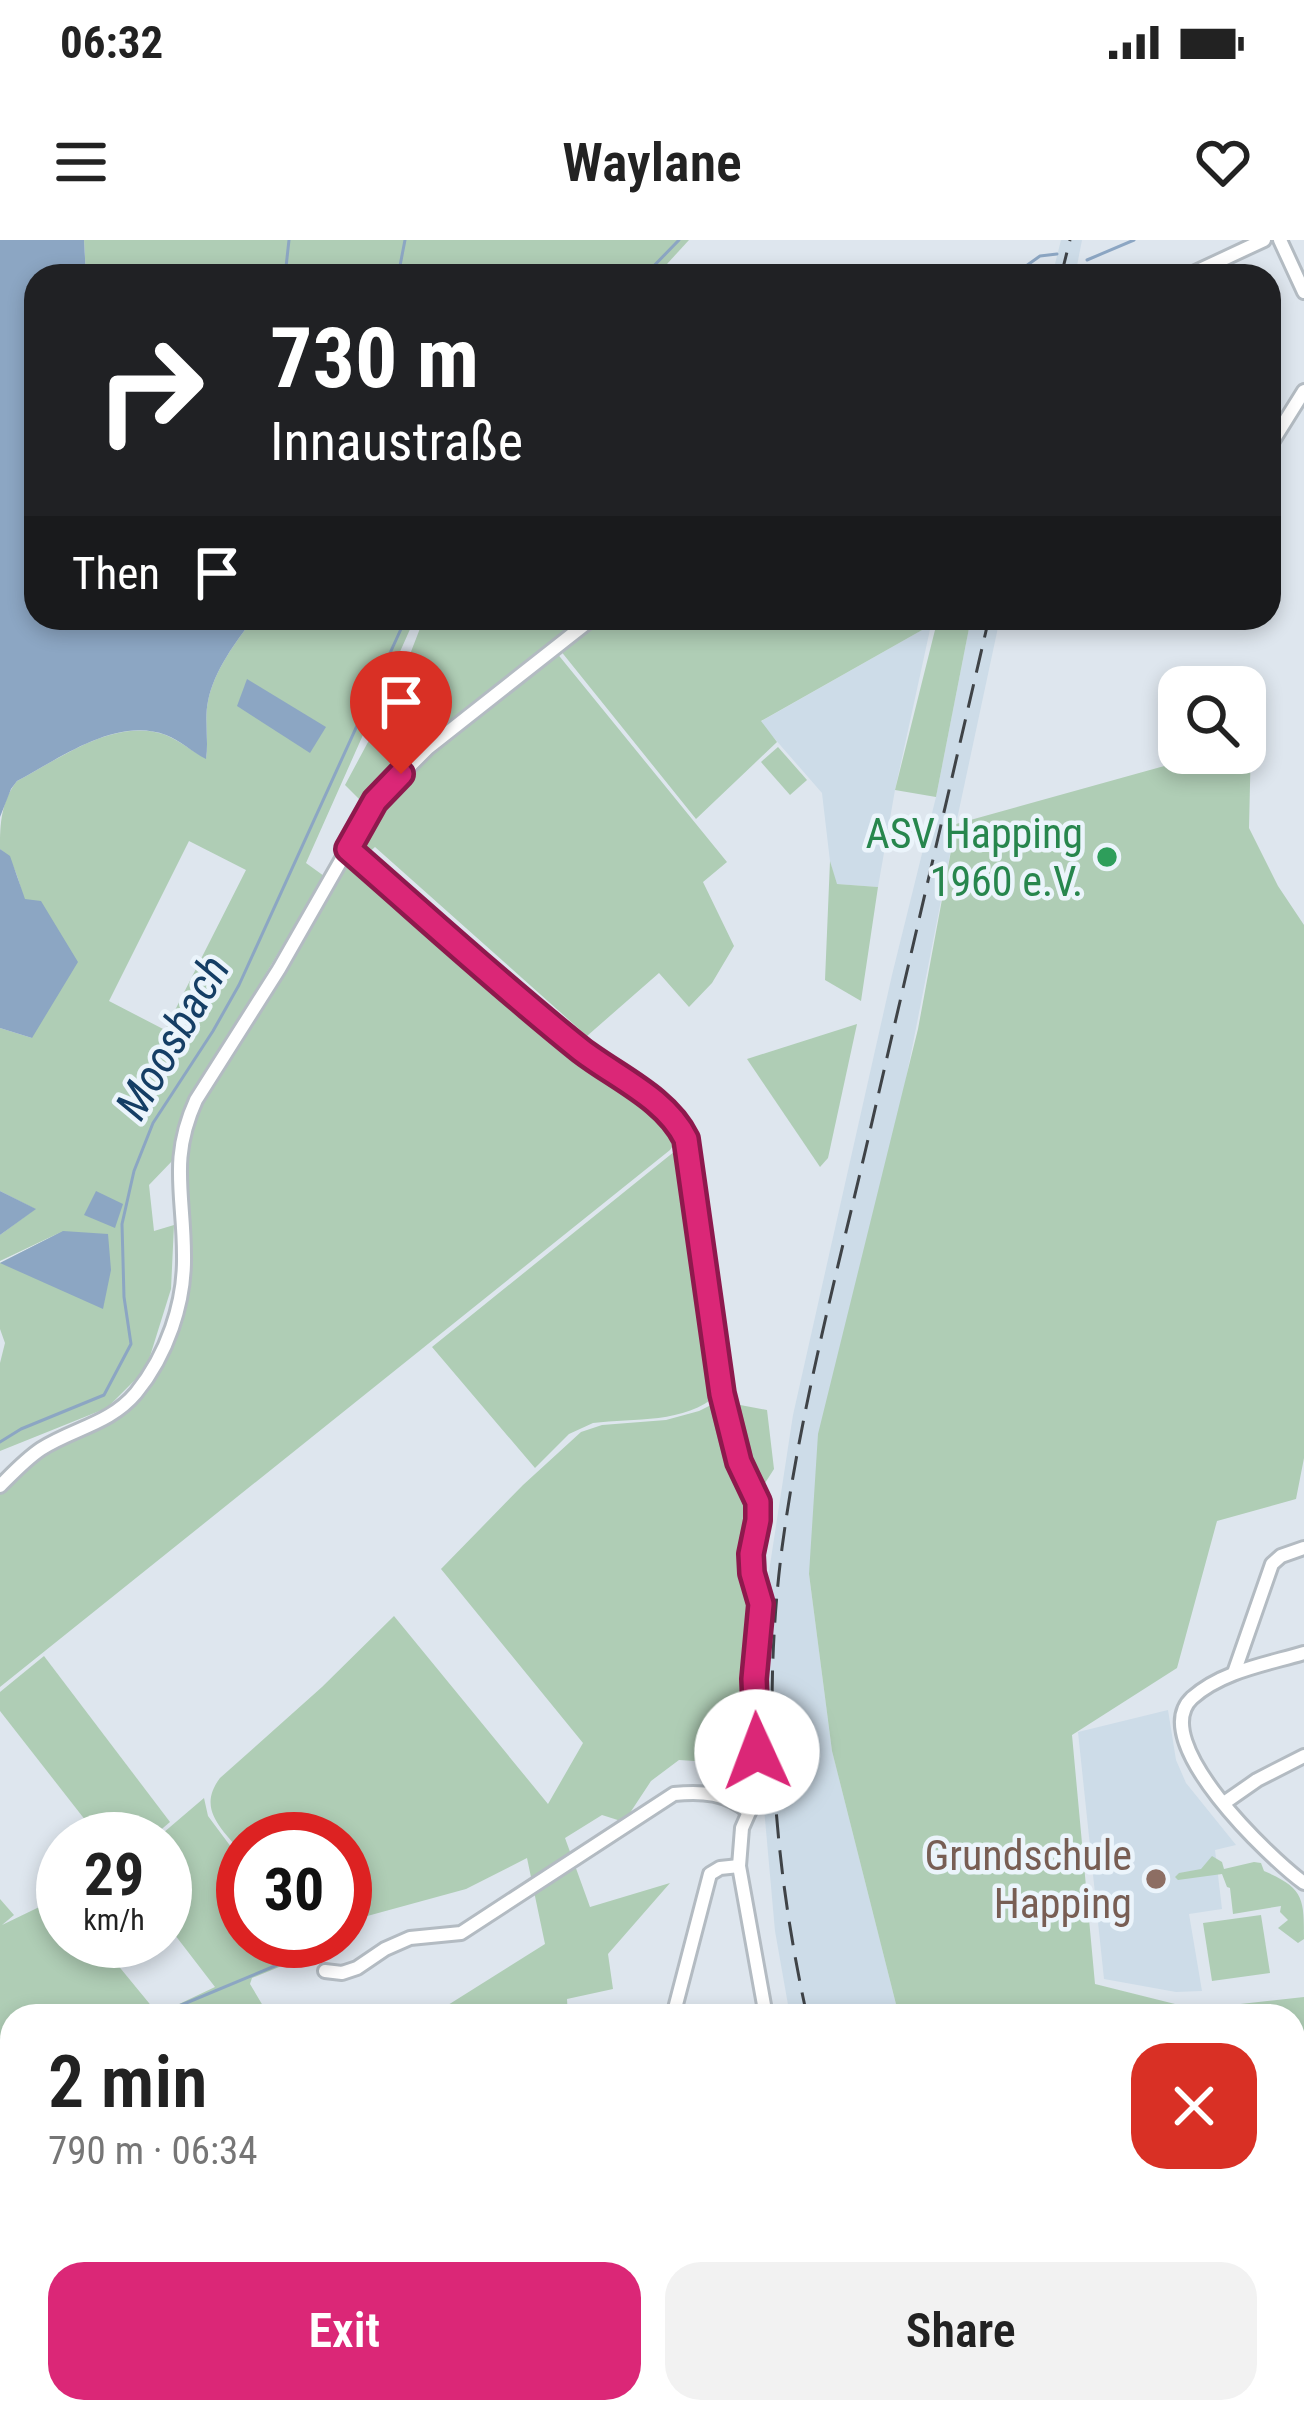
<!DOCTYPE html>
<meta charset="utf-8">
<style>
:root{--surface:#fff;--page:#f2f2f2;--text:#222;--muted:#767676;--accent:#db2777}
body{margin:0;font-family:"Roboto Condensed",sans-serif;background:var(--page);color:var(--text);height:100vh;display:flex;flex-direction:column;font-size:45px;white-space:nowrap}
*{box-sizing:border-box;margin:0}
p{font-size:39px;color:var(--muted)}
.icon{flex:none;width:66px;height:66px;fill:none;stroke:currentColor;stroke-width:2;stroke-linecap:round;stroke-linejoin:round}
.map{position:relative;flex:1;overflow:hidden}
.details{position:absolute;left:0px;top:1764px;width:1305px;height:420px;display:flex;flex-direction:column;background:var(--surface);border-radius:36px 36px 0 0;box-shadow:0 6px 18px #0003}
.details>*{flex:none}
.hud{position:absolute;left:24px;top:24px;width:1257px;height:366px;border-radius:36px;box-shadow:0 6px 18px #0003;background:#202124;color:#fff;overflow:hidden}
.fabs{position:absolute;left:1158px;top:426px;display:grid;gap:24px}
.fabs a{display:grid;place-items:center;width:108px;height:108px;border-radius:24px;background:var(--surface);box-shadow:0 6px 18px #0003;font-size:60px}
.speed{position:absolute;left:36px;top:1572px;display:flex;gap:24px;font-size:60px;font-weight:700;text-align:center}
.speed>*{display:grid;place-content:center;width:156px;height:156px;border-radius:50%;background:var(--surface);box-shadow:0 6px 18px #0003;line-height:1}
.speed small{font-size:30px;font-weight:400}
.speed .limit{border:18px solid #d22;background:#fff;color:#111}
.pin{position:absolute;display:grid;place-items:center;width:102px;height:102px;color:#fff;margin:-123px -51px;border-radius:50% 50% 50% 0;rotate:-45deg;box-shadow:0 0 12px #0007}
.pin .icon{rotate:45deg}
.me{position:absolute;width:132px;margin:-66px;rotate:358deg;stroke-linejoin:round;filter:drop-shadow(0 0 9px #0008)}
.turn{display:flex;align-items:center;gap:42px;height:252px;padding:0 48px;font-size:54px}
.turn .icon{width:156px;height:156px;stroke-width:2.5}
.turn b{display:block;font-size:84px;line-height:102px}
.then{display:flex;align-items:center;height:114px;padding:0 48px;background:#0003;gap:24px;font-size:45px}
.round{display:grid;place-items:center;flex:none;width:126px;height:126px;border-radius:36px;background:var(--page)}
.summary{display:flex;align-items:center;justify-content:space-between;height:204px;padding:0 48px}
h1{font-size:72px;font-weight:600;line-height:90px}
.action{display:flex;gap:24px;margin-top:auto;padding:24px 48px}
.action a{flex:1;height:138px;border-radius:36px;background:var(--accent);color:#fff;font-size:48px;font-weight:600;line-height:138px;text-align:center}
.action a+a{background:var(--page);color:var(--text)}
.status{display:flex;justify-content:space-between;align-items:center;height:84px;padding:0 60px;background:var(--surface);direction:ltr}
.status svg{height:33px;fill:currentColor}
header{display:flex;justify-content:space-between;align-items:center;height:156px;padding:0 48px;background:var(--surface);font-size:54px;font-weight:600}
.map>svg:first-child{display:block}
.built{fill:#cddce8}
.green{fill:#afcdb5;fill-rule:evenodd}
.water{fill:#8ca6c3}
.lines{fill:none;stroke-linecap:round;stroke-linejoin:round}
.stream{stroke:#8ca6c3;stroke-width:3}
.minor-casing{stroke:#b3bbc2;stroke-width:18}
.minor{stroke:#fff;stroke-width:12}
.rail{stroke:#3f4347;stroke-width:3;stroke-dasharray:24 12;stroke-linecap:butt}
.route-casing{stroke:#8e194d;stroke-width:30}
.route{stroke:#db2777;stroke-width:21}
.leisure-dot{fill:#2e9e5b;stroke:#ebf4fb;stroke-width:4.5}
.education-dot{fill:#8d6e63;stroke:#ebf4fb;stroke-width:4.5}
.labels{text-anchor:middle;stroke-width:9;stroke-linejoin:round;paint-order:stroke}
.leisure-label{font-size:42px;fill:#27864d;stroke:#ebf4fb;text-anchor:end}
.education-label{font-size:42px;fill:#785e54;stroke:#ebf4fb;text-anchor:end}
.water-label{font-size:45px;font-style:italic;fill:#153e65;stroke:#ebf4fb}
</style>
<div class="status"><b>06:32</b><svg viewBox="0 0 49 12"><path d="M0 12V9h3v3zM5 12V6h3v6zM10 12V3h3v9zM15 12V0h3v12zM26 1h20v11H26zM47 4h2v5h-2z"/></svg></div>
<header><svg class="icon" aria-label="menu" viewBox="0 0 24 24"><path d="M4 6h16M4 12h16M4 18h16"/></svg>Waylane<svg class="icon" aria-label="heart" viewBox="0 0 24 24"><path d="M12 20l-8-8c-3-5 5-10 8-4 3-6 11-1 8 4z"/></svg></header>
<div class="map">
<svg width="1304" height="2184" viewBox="0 0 1304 2184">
<rect width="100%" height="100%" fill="#dee6ee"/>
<g class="built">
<path d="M1061,0H1082L1075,36H1052Z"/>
<path d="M971,378H1000L956,584L809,1334L832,1511L899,1776H790L775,1691L764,1568L762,1493L768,1338L793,1175L892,735L936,557Z"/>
<path d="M931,385L895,550L878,647L836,644L830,621L822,553L760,482Z"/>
<path d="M1168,1470L1176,1520L1186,1543L1236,1605L1215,1610L1222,1669L1189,1674L1202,1751L1176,1752L1104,1739L1078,1492Z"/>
<path d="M949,2172H1082L1090,2184H957Z"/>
</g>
<g class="green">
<path d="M84,0H689L656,36H86Z"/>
<path d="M254,378H415L306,623L324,636L186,868L174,919L149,945L154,991L174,985L171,1049L146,1129L107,1168L0,1211V1123L5,1103L0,1089V1023L63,991L0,1021V995L35,969L0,951V788L32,798C30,754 35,635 0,609C0,584 1,561 17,541C59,519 113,478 163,494C178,499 191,511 206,518C209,500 204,480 208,461C214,431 236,401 254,378ZM189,601L246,630L165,790L109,761Z"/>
<path d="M424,378H588L379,550L365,565L345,545L397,448Z"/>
<path d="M600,378H932L931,385L761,481L777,502L696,579L560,410Z"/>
<path d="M938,378H971L936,557L895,550Z"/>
<path d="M556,412L727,622L703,642L734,706L712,743L689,767L659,733L587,796L375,607L366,615C363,606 361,598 364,588C381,539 512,448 556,412Z"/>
<path d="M1251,502L1249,588L1278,646L1304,685V1218L1296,1259L1217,1281L1177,1428L1072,1495L1095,1744L1195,1769L1304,1757V1899L1293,1907V1776H899L832,1511L809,1334L818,1194L918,789L956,584L1211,513H1245V503Z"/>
<path d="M778,507L807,540L790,555L761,522Z"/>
<path d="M830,621L837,644L878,647L861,761L825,740Z"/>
<path d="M353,622L365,631L360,639L571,816C600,829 674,868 677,900L670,910L0,1447V1252L31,1221L135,1159L181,1070L184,914L199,863L347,623Z"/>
<path d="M857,784L828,918L820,927L747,819Z"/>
<path d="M680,907L718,1154C685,1184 634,1178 593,1183L569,1194L535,1228L432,1107Z"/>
<path d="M719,1161L767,1170L774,1229L746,1273V1351L753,1376L754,1552L751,1556H738L724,1552L710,1522L679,1520L651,1541L624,1582L602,1575L565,1598L590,1667L670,1643L608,1714L613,1749L567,1759L568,1776H439L440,1770L545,1704L527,1618L466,1649L349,1681L345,1676V1599H243V1615C223,1589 196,1570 220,1538L322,1447L394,1376L548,1564L583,1503L441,1329L523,1245L581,1192L602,1185L666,1180L699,1171Z"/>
<path d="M44,1416L170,1582L150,1599H100L0,1471V1452Z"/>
<path d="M204,1558L208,1576L243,1623V1701H302L311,1714L252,1738L250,1744L269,1776H12V2150L0,2154V1659L14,1675L2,1685L62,1656L63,1701H98L158,1774L215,1747L165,1682V1599H156Z"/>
<path d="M1212,1616L1222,1622L1224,1629L1254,1622L1261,1623L1264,1631C1304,1648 1304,1658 1304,1699L1298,1703L1278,1688L1288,1680L1280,1672L1281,1666L1233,1674L1230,1648L1227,1647L1222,1634L1178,1640L1175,1637L1179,1633L1201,1629Z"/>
<path d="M1261,1675L1270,1733L1212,1741L1203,1683Z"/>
<path d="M108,2172H273L294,2184H113Z"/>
</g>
<g class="water">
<path d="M0,0H84L86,36H36V378H254C236,401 214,431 208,461C204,480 209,500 206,519C192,512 180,500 166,495C116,476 59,519 17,541L11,549L0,577Z"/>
<path d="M247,439L326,487L310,513L237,466Z"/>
<path d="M0,609L10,616L25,659L41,661L78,722L32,798L0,788Z"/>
<path d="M0,951L36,969L0,995Z"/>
<path d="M96,951L123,964L115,988L84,975Z"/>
<path d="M63,991L108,994L111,1030L103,1069L0,1023Z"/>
</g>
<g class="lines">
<g class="stream">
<path d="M1087,20L1134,0"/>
<path d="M285,36L289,0"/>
<path d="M398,36L405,0"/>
<path d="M644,36L679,0"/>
<path d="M1012,36L1040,16L1057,14"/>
<path d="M0,1202L21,1189L104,1155L131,1104L124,1057L122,984L134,931L153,883L213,791L239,745L406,378"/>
<path d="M155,1776L306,1713"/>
<path d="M0,1809H12"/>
<path d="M1293,1906L1298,1901"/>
<path d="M0,2020L12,2032"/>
<path d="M134,2172L139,2184"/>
<path d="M945,2172L951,2184"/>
</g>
<defs>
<g id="minor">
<path d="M1280,0L1304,52"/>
<path d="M1187,36L1264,0"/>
<path d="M1269,207L1304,151"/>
<path d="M348,609L581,810L671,876L686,899L722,1154L739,1222L758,1262V1280L751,1314L761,1364L754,1439L757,1554L742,1588L739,1626L766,1776"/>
<path d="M0,1246C13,1233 26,1219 41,1209C74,1188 110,1184 136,1153C167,1115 185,1063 184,1015C184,955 169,919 196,860L279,729L375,561L428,508L593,378"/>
<path d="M1304,1413C1267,1424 1222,1431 1192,1458C1146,1501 1271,1619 1304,1643"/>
<path d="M1234,1433L1272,1324L1281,1316L1304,1308"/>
<path d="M1224,1563L1257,1540L1304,1516"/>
<path d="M325,1731L342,1733L357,1728L385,1709L410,1698L461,1693L674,1554C702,1551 727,1553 749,1572"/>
<path d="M673,1776L710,1634L720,1628L739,1626"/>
<path d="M1293,1976L1304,1973"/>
<path d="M1293,2125L1304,2048"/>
<path d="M1293,2168L1296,2184"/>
<path d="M932,2172L939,2184"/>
<path d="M1178,2172L1188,2184"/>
</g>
</defs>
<use href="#minor" class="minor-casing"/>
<use href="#minor" class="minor"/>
<g class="rail">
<path d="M1061,36L1070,0"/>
<path d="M807,1776C773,1621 762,1465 782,1308C800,1173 835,1040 866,908C907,731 948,555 989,378"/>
<path d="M970,2172L978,2184"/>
</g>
</g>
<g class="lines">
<defs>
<path id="route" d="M401,534L375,561L348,609C425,676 501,746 581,810C616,837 666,858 686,899L722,1154L739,1222L758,1262V1280L751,1314L752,1333L761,1364L754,1439L757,1512"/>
</defs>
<use href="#route" class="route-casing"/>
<use href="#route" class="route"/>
</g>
<circle class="leisure-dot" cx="1107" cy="617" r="12"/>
<circle class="education-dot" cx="1156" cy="1639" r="12"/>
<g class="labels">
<g class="leisure-label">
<text x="1083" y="608">ASV Happing<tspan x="1083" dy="48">1960 e.V.</tspan></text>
</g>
<g class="education-label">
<text x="1132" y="1630">Grundschule<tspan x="1132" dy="48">Happing</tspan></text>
</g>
<g class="water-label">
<text transform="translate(172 797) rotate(-60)" y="16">Moosbach</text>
</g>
</g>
</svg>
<div class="fabs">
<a><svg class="icon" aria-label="search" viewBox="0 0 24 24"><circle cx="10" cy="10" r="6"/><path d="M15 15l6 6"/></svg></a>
</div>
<div class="speed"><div>29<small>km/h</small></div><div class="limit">30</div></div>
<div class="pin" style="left:401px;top:534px;background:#d93025"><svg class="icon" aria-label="arrive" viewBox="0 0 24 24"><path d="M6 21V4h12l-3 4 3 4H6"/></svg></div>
<svg class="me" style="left:757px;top:1512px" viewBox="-20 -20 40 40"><circle r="19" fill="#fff"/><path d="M0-13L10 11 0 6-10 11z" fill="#db2777"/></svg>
<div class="hud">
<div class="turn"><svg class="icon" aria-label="right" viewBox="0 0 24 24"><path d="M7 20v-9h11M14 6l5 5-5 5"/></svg><div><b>730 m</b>Innaustraße</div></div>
<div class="then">Then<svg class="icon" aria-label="arrive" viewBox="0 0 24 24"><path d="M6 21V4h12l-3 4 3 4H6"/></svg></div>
</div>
<section class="details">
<div class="summary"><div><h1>2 min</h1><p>790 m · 06:34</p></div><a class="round" style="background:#d93025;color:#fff"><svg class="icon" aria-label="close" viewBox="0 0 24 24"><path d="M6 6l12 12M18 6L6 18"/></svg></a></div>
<div class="action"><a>Exit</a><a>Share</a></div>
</section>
</div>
